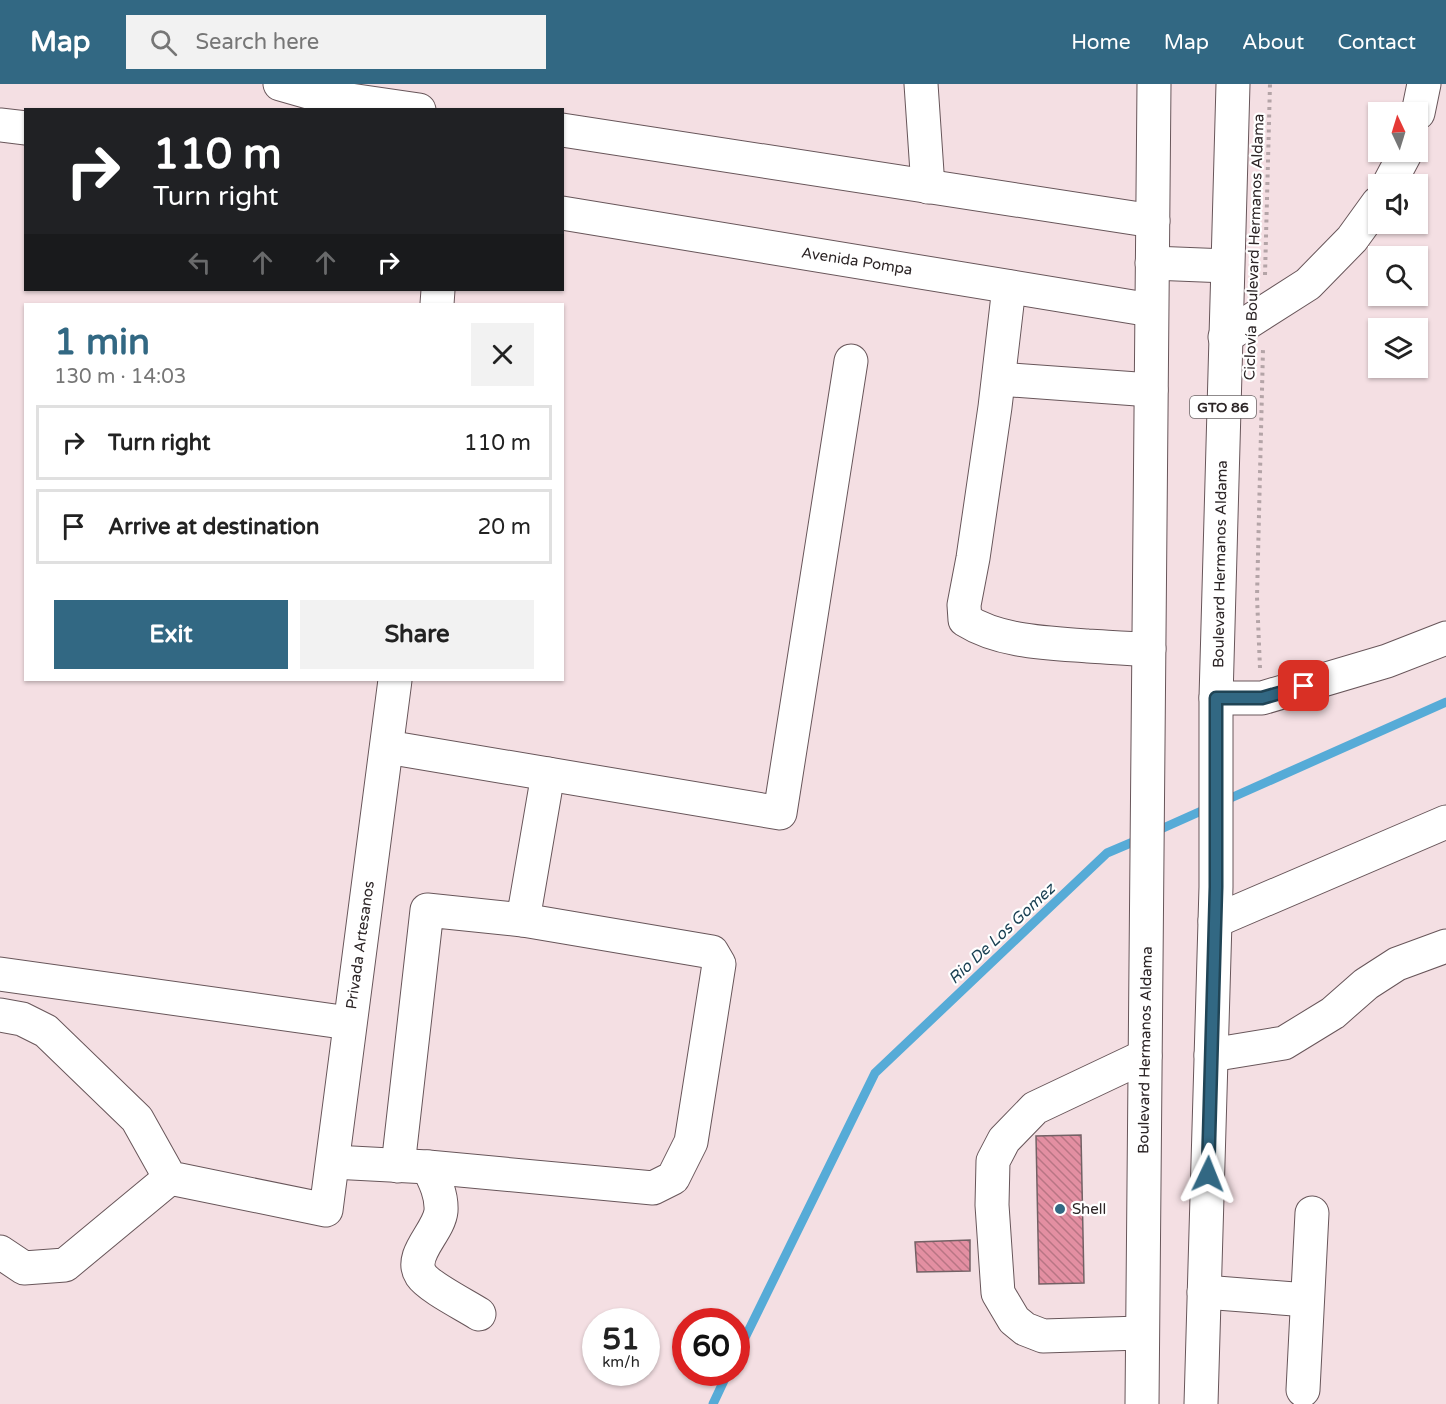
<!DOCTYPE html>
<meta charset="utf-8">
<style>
:root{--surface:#fff;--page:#f2f2f2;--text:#222;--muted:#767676;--line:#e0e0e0;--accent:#326883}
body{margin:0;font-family:"Varela Round",sans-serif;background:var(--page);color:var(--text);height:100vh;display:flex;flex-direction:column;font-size:22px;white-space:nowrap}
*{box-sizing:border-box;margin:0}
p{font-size:20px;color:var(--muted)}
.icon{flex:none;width:33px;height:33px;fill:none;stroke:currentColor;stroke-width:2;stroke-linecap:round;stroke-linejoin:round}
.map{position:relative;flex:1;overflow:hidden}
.details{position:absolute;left:24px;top:219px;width:540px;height:378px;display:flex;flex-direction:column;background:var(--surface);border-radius:0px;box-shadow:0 2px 4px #0004}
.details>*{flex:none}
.guide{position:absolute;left:24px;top:24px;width:540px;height:183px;border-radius:0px;box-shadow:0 2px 4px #0004;background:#202124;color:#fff;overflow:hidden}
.needle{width:39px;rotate:356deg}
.tools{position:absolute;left:1368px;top:18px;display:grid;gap:12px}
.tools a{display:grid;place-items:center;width:60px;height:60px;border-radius:0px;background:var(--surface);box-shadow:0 2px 4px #0004;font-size:30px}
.speed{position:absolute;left:582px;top:1224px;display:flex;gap:12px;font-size:30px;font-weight:700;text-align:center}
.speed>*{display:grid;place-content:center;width:78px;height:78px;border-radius:50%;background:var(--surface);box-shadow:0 2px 4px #0004;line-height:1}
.speed small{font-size:15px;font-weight:400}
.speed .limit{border:9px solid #d22;background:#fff;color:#111}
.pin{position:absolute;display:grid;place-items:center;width:51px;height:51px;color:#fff;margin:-26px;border-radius:12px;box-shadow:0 3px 9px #0006}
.me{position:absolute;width:66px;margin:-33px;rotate:2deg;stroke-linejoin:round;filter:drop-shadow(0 0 4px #0008)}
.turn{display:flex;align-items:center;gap:21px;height:126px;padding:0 30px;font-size:27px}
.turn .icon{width:78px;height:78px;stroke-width:2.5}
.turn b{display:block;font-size:42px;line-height:51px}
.lanes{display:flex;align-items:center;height:57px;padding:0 30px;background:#0003;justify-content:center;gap:30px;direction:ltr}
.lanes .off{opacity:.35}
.round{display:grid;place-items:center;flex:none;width:63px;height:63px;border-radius:0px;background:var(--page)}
.head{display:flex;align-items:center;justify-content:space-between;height:102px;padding:0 30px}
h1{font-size:36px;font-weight:700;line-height:45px;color:var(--accent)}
.button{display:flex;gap:12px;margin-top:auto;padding:12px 30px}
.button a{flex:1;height:69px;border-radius:0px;background:var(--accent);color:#fff;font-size:24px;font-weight:700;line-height:69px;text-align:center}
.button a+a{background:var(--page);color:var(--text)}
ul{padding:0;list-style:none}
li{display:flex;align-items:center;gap:18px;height:75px;margin:0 12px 9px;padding:0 18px;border:3px solid var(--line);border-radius:0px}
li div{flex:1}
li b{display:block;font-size:22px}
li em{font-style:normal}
header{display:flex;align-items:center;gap:36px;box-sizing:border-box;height:84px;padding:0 30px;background:var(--accent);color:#fff}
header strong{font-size:28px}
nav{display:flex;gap:33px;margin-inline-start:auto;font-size:21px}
.search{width:420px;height:54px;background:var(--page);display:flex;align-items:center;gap:15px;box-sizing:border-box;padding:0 21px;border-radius:0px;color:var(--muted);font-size:22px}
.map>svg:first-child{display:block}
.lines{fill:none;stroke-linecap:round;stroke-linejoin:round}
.stream{stroke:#56abd7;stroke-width:9}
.building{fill:url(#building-back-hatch);stroke:#736165;stroke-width:1.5}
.minor-casing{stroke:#68565a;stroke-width:35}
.major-casing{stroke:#68565a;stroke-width:35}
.path{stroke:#b4a4a7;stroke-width:4;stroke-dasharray:3 4.5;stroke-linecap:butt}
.minor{stroke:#fff;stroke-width:33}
.major{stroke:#fff;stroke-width:33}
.route-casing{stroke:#204455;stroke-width:15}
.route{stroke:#326883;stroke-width:10}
.poi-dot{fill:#326883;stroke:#fff;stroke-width:2}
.labels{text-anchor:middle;stroke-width:4.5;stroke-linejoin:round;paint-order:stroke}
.shield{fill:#fff;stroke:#6b6667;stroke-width:1.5}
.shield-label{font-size:14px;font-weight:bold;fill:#2c2526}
.street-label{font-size:15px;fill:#2c2526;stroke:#fff}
.poi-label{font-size:15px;fill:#2c2526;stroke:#fff;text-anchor:start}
.water-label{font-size:16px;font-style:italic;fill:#1a4053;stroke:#fff}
</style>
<header>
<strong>Map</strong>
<div class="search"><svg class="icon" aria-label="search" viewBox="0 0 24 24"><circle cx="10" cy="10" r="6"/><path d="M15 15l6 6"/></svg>Search here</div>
<nav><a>Home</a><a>Map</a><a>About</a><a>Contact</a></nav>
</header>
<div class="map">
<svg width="1446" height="1320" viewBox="0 0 1446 1320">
<defs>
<pattern id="building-back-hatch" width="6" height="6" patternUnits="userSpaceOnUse" patternTransform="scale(1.5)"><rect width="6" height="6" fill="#e38fa2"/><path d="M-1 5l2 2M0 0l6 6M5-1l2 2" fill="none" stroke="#b87584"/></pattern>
</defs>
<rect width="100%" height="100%" fill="#f4dfe3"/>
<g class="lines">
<g class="stream">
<path d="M1224,717L1446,618"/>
<path d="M1152,749L1208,724"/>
<path d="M736,1272L875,989L1107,769L1140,755"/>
<path d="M713,1320L728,1288"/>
</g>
</g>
<g class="building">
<path d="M1081,1051L1084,1199L1039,1200L1036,1052Z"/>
<path d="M970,1156V1187L917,1188L915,1158Z"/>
</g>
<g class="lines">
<defs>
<g id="minor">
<path d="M280,0L322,12L419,26"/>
<path d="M921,0L928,103"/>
<path d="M1418,29L1424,0"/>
<path d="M0,41L26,44"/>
<path d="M562,46L1153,137"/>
<path d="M1389,100L1406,68"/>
<path d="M562,129L1151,226"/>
<path d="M1009,203L995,323L973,474L964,521L965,536C1000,558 1047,559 1088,562C1108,563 1128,565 1149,565"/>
<path d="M437,220L438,206"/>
<path d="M1225,253L1308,200L1352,155L1378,119"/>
<path d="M999,295L1151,306"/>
<path d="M1216,614H1262L1387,577L1446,554"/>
<path d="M387,663L780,729L851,277"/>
<path d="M1215,837L1446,738"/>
<path d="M0,890L349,939"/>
<path d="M0,931L22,935L46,947L137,1035L170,1094L326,1126L395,596"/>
<path d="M1211,971L1284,959L1333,929L1366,900L1397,880L1446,862"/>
<path d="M333,1078L428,1083L653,1104L673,1094L691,1058L719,880L712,868L523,836"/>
<path d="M398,1082L427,826L523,836L548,690"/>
<path d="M428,1083C435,1097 442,1111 441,1127C439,1148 408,1171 421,1191C429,1203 465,1221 479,1230"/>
<path d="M0,1168L24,1184L65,1181L170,1094"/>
<path d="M1204,1208L1307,1216"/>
<path d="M1141,1249L1043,1252L1025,1245L1014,1236L998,1209L992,1121L993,1077L1004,1056L1035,1024L1145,972"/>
<path d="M1303,1306L1312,1129"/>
</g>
<g id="major">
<path d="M1152,179L1227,182"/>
<path d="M1142,1320L1154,0"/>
<path d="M1201,1320L1216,803V614L1233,0"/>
</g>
</defs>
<use href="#minor" class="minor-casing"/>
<use href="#major" class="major-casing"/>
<g class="path">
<path d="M1265,191L1270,0"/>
<path d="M1260,584L1257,513L1263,265"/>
</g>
<use href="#minor" class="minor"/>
<use href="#major" class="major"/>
</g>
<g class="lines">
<defs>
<path id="route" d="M1208,1090L1216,803V614H1262L1304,602"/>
</defs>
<use href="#route" class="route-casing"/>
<use href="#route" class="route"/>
</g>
<circle class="poi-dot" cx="1060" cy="1125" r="6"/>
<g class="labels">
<rect class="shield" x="1190" y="312" width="66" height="22" rx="4.5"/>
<g class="shield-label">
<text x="1223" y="328">GTO 86</text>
</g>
<g class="street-label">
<text transform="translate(1254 163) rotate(-88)" y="5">Ciclovía Boulevard Hermanos Aldama</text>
<text transform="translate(857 177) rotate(9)" y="5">Avenida Pompa</text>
<text transform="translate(1220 480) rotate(-89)" y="5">Boulevard Hermanos Aldama</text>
<text transform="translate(360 861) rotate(-82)" y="5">Privada Artesanos</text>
<text transform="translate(1145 966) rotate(-89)" y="5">Boulevard Hermanos Aldama</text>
</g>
<g class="poi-label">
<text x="1072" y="1130">Shell</text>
</g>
<g class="water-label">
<text transform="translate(1001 849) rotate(-43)" y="6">Rio De Los Gomez</text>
</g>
</g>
</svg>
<div class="tools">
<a><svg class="needle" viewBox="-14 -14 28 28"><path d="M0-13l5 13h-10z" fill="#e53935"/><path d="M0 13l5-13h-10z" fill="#767676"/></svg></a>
<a><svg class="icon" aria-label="sound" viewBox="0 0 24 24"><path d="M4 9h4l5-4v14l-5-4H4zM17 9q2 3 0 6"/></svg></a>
<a><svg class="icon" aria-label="search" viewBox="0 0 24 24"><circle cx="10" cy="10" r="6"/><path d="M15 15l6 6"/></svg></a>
<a><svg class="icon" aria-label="layers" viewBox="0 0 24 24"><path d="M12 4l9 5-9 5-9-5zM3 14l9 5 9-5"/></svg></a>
</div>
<div class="speed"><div>51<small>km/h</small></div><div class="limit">60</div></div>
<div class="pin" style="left:1304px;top:602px;background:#d93025"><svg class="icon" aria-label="arrive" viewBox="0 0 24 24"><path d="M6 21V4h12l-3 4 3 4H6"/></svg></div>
<svg class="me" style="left:1208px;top:1090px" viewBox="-20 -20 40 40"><path d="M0-17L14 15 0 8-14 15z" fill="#326883" stroke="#fff" stroke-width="4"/></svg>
<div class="guide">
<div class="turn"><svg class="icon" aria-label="right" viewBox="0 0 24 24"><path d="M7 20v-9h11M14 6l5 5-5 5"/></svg><div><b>110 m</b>Turn right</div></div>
<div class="lanes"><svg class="icon off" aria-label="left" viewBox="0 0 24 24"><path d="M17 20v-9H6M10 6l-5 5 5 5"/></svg><svg class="icon off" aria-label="ahead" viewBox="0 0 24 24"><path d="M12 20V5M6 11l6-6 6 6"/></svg><svg class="icon off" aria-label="ahead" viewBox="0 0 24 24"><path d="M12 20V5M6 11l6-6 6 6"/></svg><svg class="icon" aria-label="right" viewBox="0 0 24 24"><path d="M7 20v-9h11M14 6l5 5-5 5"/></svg></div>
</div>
<section class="details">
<div class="head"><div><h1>1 min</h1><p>130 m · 14:03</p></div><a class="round"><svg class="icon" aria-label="close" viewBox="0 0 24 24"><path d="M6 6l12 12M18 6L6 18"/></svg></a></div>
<ul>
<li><svg class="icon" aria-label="right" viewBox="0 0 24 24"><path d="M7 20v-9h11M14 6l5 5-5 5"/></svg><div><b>Turn right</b></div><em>110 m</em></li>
<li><svg class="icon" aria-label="arrive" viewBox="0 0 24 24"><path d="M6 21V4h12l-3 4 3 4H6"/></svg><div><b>Arrive at destination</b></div><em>20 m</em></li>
</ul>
<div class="button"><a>Exit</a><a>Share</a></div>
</section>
</div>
